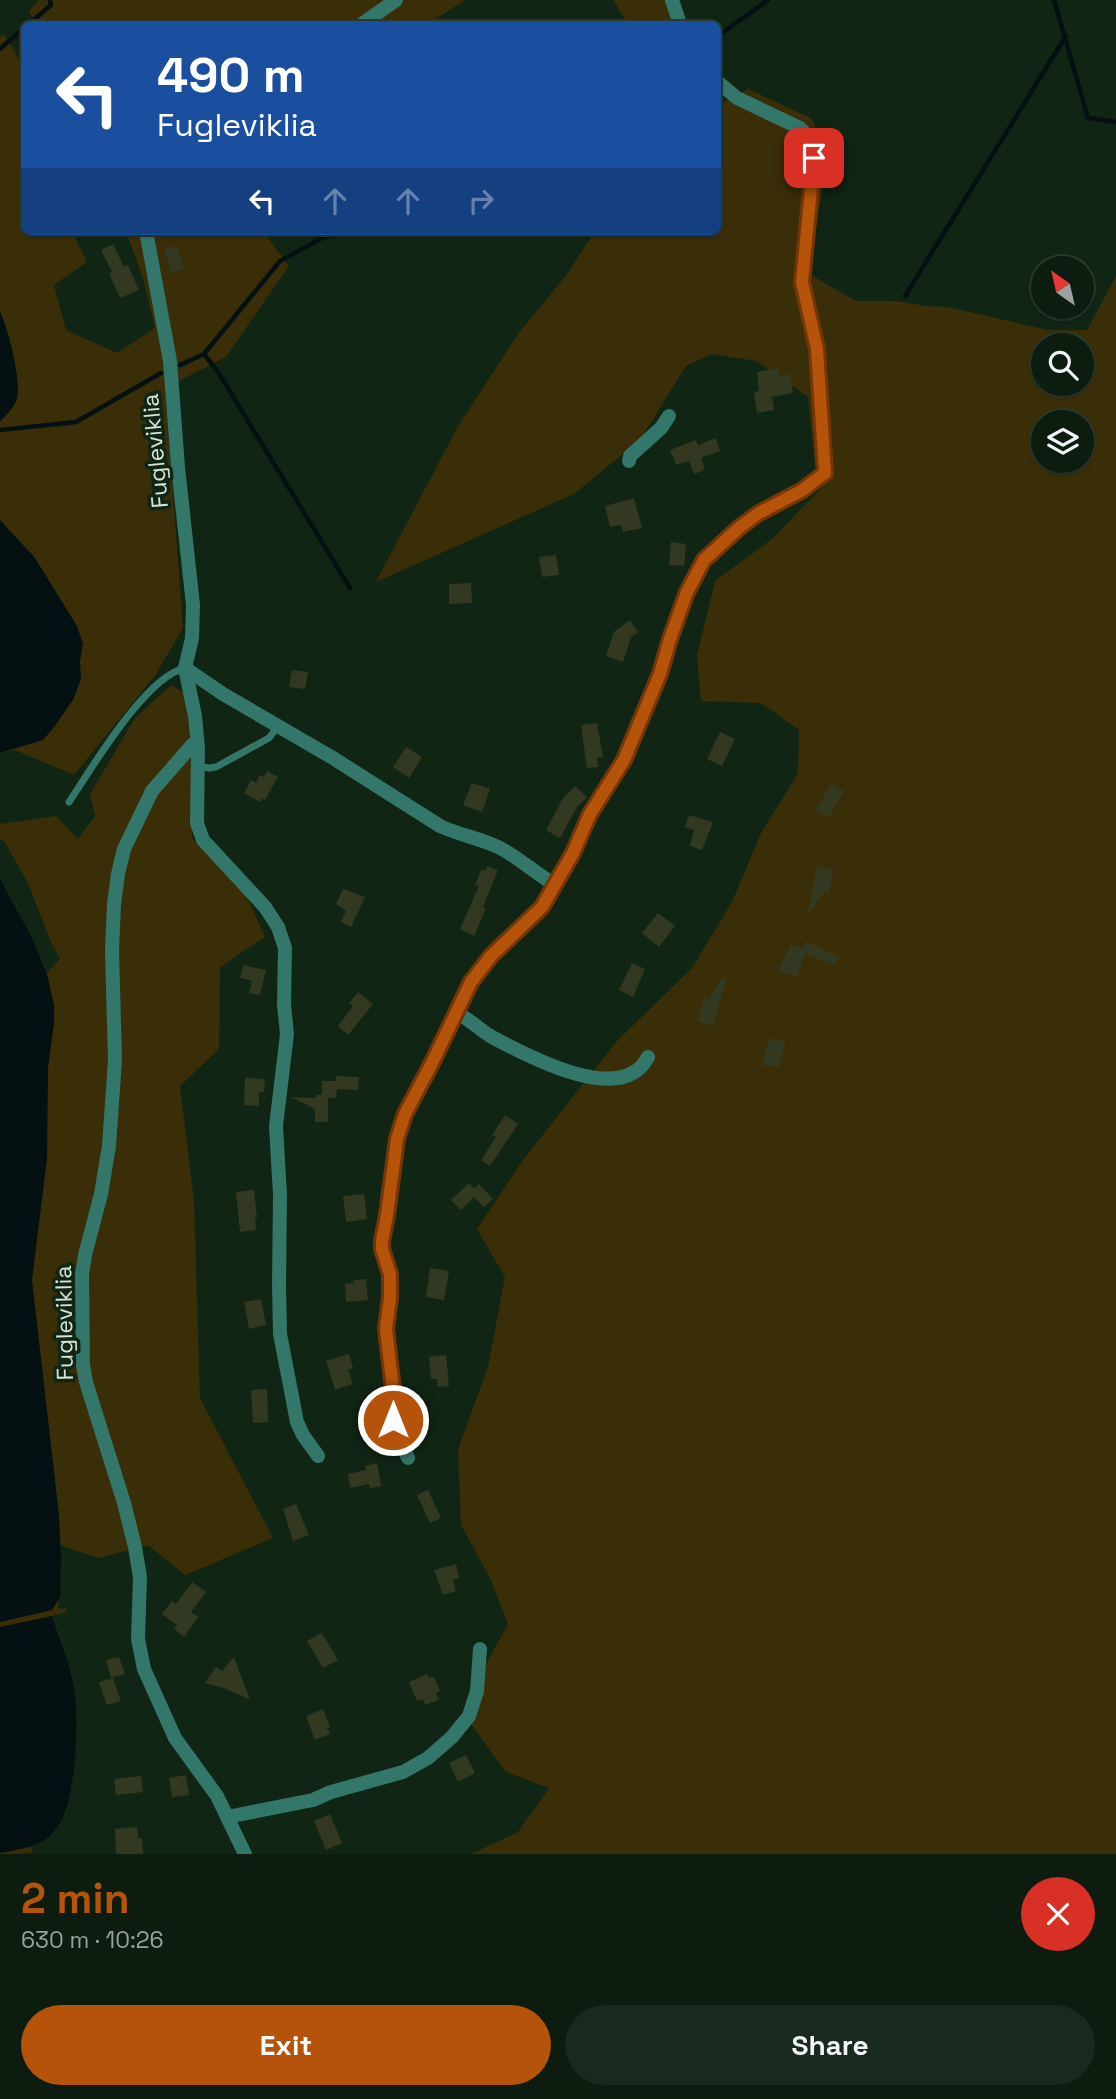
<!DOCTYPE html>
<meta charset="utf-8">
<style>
:root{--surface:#0c1c0f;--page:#1a291d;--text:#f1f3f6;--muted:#9aa19e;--line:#2c3a2f;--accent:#b45309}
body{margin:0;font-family:"Space Grotesk",sans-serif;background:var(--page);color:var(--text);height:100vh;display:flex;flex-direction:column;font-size:26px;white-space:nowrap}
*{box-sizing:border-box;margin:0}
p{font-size:23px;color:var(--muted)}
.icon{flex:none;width:38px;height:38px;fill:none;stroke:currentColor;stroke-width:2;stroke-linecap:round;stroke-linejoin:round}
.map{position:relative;height:1854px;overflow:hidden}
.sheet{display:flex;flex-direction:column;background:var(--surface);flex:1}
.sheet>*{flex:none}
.banner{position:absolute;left:21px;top:21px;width:700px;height:214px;border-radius:10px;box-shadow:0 2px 5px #0004,0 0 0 2px var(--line);background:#1a4fa0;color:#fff;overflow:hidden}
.needle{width:46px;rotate:326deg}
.buttons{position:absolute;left:1031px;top:256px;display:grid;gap:14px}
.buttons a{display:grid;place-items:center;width:63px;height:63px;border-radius:50%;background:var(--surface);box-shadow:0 2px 5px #0004,0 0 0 2px var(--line);font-size:35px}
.pin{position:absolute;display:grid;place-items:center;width:60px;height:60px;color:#fff;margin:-30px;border-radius:14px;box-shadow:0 4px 10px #0006}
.me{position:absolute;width:77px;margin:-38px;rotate:0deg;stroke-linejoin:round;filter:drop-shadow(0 0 5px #0008)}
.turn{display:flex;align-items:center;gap:24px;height:147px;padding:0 21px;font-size:32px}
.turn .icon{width:91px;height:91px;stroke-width:2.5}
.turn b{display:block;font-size:49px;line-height:60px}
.lanes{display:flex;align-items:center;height:66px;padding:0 21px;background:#0003;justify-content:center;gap:35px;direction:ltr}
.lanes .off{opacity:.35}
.round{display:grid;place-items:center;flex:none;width:74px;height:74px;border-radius:37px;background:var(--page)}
.overview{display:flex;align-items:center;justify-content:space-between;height:119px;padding:0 21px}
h1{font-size:42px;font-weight:800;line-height:52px;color:var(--accent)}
.cta{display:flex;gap:14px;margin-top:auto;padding:14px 21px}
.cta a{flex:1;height:80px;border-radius:42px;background:var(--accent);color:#fff;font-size:28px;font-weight:800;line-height:80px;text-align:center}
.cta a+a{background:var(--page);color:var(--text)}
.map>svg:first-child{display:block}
.green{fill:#3a2e09;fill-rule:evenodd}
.water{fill:#041012}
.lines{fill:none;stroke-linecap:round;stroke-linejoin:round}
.stream{stroke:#041012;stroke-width:4.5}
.building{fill:#333920}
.service{stroke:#33766a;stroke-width:7}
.minor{stroke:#33766a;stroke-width:14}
.route-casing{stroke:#753606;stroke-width:18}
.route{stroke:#b45309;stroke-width:12}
.labels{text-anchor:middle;stroke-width:7;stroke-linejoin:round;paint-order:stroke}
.street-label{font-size:23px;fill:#d6e3d7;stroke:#102514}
</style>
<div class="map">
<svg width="1116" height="1854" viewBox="0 0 1116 1854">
<rect width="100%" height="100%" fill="#102514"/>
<g class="green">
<path d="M38,0H465L428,24H37L29,12Z"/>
<path d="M613,0H669L676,24H628Z"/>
<path d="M4,34L24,68V231H72L87,262L54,285L66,330L117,353L155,328L143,278L126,231H263L289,266L226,357L165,388L183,628L156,674L74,775L15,750L0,753V37Z"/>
<path d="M748,89L811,118L824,144L823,184L812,254L811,275L856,301H895L927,306L948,307L1048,330H1087L1116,276V1854H471L518,1832L549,1788L506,1772L466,1717L480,1675L508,1624L491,1580L461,1525L458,1449L488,1367L505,1277L477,1229L523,1160L617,1041L692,968L732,902L761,833L798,773L799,730L761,703L701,701L697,655L715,581L772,539L826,483L815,465L808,397L756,361L712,354L686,366L640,440L574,494L376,582L457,428L518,334L567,274L595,231H718V105ZM1043,345H1082V383H1043ZM1043,422H1082V460H1043Z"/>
<path d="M171,685L187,695L192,783V838L246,895L265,937L220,967L219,1049L180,1086L194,1201L200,1398L273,1538L185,1575L148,1545L98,1558L60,1545L58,1609L66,1608L67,1612L52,1616L72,1674L76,1716L72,1784L65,1816L45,1839L28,1847L32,1848L33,1852L23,1854H0V878L18,910L47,973L60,959L50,940L28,883L4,841L0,839V824L56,816L78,839L95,816L90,794L135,718Z"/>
</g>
<g class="water">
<path d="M0,312C8,327 22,383 17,399C14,408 6,415 0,422Z"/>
<path d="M0,520L35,558L77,626L83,644L80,661L81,679L74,698L55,726L43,740L0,753Z"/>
<path d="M0,878L31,936L47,974L54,1005V1024L48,1068L47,1159L32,1280L59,1515L61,1557L60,1597L52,1610L0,1622Z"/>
<path d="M52,1616C58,1635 66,1654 71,1673C80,1706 77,1780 65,1813C63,1820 53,1834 46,1839C36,1847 13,1851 0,1853V1627Z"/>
</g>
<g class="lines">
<g class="stream">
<path d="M1054,0L1088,118L1116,122"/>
<path d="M29,24L51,5L50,0"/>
<path d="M718,36L768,0"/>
<path d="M0,49L24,28"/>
<path d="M905,296L1066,36"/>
<path d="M204,354L218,372L350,588"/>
<path d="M180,365L204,354L280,261L320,239L342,231"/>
<path d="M0,430L76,422L161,373"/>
</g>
</g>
<g class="building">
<path d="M113,244L124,267L128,265L139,290L120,298L109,273L112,272L101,250Z"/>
<path d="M177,246L184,269L171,273L164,249Z"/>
<path d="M778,368L779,376L790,374L793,393L772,397L774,410L757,413L754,392L759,391L757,372Z"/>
<path d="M716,438L720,451L701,458L705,470L694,474L689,461L676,465L670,450L696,440L698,445Z"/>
<path d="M634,498L642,528L623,532L621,525L610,527L605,506Z"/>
<path d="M671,542L686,544L684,566L669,565Z"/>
<path d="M556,555L559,575L542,577L539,557Z"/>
<path d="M471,583L472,603L449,604V584Z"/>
<path d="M630,620L638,632L631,637L623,662L606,656L614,632Z"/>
<path d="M292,670L308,672L305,689L289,687Z"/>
<path d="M597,723L603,757H597L598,767L587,768L581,725Z"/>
<path d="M720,732L735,739L722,766L707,759Z"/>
<path d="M406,747L422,757L409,778L393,767Z"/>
<path d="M267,771L278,777L265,800L262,798L260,802L244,793L251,780L256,783L260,775L264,777Z"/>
<path d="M472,783L490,789L482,812L463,805Z"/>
<path d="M831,784L844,791L828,818L815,811Z"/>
<path d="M575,786L587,797L577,807L560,838L546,830L563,798Z"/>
<path d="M689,815L713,822L702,850L690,846L694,830L685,827Z"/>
<path d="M488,866L498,870L483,907L486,908L474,936L460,929L479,886L475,885L481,870L485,871Z"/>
<path d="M817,866L834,870L829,893L824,892L807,916Z"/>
<path d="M343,889L365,897L351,927L341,922L346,911L336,904Z"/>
<path d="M658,913L675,926L659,947L642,933Z"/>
<path d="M806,941L839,957L834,966L805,953L797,977L778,971L791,944L803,948Z"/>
<path d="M632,963L645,969L633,997L619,990Z"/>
<path d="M243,965L266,970L260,995L249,993L252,981L240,978Z"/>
<path d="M723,977L726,979L713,1026L698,1021L704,997L709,999Z"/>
<path d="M358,992L373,1004L348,1035L338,1026L353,1006L349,1003Z"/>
<path d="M769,1038L786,1042L778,1068L763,1065Z"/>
<path d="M336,1076L359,1077L358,1090L337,1089L336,1098H328V1122H315V1109L291,1097L315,1098L316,1095H322V1081H336Z"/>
<path d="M245,1078L265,1079L264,1092H259V1106L244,1105Z"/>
<path d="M505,1115L518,1124L490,1166L481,1160L496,1137L492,1135Z"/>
<path d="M469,1183L474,1188L479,1184L493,1199L484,1207L474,1197L461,1210L451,1200Z"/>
<path d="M254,1190L257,1218H255L256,1230L240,1232L236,1192Z"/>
<path d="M364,1194L367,1219L346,1222L343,1196Z"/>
<path d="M430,1268L449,1271L444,1300L426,1297Z"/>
<path d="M366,1279L368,1300L346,1302L345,1284L354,1283L353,1280Z"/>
<path d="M261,1299L266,1325L249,1329L244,1302Z"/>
<path d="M349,1354L353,1368L348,1370L353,1384L335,1390L326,1361Z"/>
<path d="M446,1355L449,1386L437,1387V1379H431L429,1357Z"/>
<path d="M267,1389L268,1422L253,1423L251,1390Z"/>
<path d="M377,1463L381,1486L370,1488L369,1484L350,1488L348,1474L366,1470L365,1466Z"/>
<path d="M428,1490L441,1518L430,1523L417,1495Z"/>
<path d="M296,1504L309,1535L293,1541L283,1509Z"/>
<path d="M456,1564L459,1578L453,1580L456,1591L443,1595L434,1570Z"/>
<path d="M192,1582L206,1592L191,1612L198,1617L184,1637L174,1629L177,1625L162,1614L172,1601L176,1604Z"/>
<path d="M322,1633L338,1660L323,1668L307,1641Z"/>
<path d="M119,1657L125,1674L111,1678L106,1660Z"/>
<path d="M234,1657L250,1700L224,1688L205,1683L216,1667L222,1671Z"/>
<path d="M427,1674L429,1678L434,1677L440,1691L436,1693L439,1700L425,1705L423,1699L417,1701L409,1682Z"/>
<path d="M113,1678L121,1701L107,1705L99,1682Z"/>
<path d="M323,1709L330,1727L327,1728L330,1734L315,1740L306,1716Z"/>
<path d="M466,1755L475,1773L458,1782L449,1763Z"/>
<path d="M186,1775L189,1795L172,1797L169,1778Z"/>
<path d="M141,1776L143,1792L116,1795L114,1779Z"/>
<path d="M330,1814L342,1843L326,1850L314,1821Z"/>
<path d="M137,1827L138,1838H142L143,1854H117L116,1851L115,1829Z"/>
</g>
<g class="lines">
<g class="service">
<path d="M199,766L209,768L216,767L269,738L278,726"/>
<path d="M69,802C92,768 145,677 185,668"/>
</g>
<g class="minor">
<path d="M672,0L680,24"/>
<path d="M362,24L396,0"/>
<path d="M146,231L170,361L178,467L193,605L192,638L185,668L195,716L198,748L197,823L203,840L265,907L278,927L285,948L284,1005L287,1034L276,1126L280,1195L279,1285L280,1334L297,1422L303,1435L318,1456"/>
<path d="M629,461L630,456L661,428L669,416"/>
<path d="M185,668L223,694L333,758L440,826C459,835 479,838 498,847C519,857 534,873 554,884"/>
<path d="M197,743L193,744L152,791L124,849L118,874L114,904L112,950L115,1060L109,1146L101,1194L85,1255L82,1275L83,1365L86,1382L124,1503L135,1547L140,1577L138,1639L144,1669L175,1738L217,1796L245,1854"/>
<path d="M456,1013C469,1018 479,1030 492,1037C526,1055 622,1108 648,1057"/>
<path d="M408,1458L393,1425V1389L386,1329L390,1298V1274L382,1249V1241L387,1215L397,1139L405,1114L434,1061L471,982L491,956L542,907L573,853L590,814L624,760L660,674L670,639L687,592L704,560L732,533L752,518L801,491L825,473L817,349L802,282L815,165C814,151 811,138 800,128L737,98L718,82"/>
<path d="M227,1817L313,1800L331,1792L403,1772L428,1758L452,1737L469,1716L477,1691L480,1649"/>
</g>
</g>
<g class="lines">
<defs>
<path id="route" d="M393,1420V1389L386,1329L390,1298V1274L382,1249V1241L387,1215L397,1139L405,1114L433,1061L471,982L491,956L542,907L573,853L590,814L624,760L660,674L670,639L687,592L704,560L740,527L759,513L801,491L825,473L817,349L802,282L814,158"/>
</defs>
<use href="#route" class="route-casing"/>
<use href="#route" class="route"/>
</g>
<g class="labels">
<g class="street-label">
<text transform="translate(155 451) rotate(-95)" y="8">Fugleviklia</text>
<text transform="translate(64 1323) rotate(-91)" y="8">Fugleviklia</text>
</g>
</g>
</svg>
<div class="buttons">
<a><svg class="needle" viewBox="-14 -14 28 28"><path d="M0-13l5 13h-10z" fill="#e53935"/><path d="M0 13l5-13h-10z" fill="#9aa19e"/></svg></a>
<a><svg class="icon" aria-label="search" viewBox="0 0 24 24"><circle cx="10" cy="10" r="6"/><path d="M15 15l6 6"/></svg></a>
<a><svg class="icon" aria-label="layers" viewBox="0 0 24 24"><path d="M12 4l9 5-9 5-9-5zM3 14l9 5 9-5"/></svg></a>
</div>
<div class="pin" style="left:814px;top:158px;background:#d93025"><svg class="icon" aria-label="arrive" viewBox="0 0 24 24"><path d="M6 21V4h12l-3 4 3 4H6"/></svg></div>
<svg class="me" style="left:393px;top:1420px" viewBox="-20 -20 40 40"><circle r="17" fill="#b45309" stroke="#fff" stroke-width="3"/><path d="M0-11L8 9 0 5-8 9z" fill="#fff"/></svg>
<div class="banner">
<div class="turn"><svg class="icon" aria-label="left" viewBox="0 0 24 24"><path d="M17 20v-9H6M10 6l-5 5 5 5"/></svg><div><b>490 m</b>Fugleviklia</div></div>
<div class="lanes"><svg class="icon" aria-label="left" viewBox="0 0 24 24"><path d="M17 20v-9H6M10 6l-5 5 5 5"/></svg><svg class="icon off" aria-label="ahead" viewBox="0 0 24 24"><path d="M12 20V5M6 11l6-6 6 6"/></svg><svg class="icon off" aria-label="ahead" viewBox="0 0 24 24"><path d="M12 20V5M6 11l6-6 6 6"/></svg><svg class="icon off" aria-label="right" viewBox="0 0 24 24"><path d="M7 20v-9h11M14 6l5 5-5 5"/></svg></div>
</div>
</div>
<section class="sheet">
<div class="overview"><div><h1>2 min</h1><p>630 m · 10:26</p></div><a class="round" style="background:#d93025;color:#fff"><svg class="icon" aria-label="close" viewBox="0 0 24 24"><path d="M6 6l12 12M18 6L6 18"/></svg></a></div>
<div class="cta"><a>Exit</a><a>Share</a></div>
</section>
